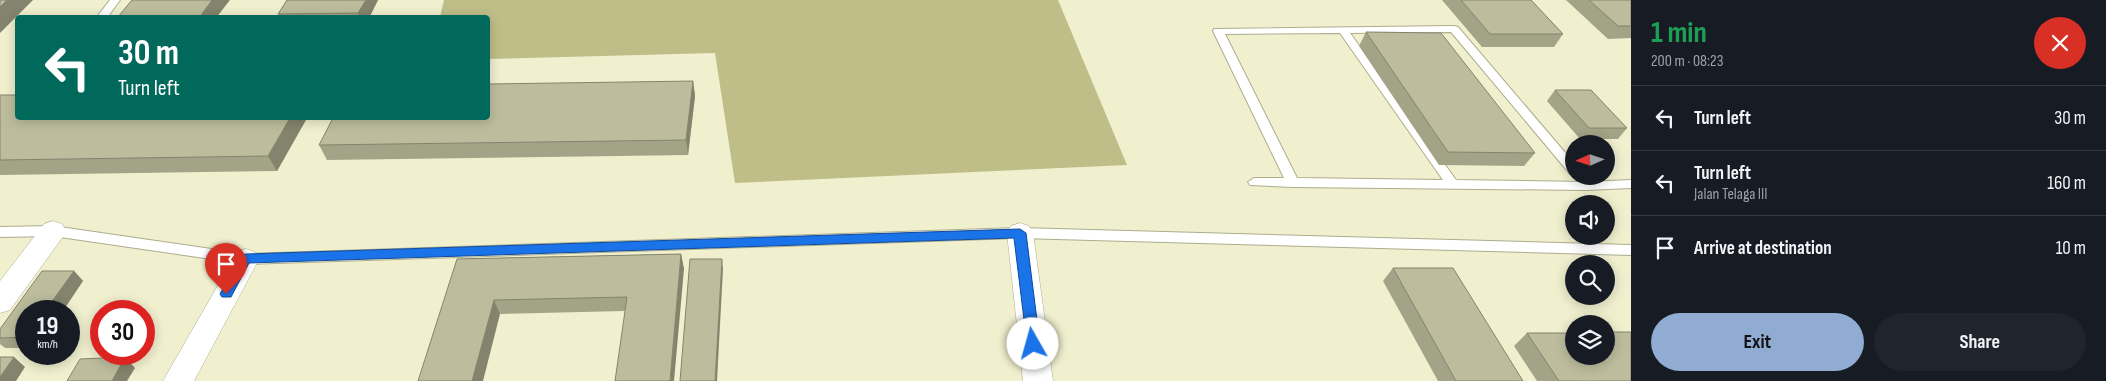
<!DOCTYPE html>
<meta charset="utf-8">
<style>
:root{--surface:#171b24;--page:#20242c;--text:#f1f3f6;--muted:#9ea1a6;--line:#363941;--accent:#90acd2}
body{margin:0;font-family:"Sofia Sans Condensed",sans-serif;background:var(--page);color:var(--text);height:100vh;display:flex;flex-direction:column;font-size:19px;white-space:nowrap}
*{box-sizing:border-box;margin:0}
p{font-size:16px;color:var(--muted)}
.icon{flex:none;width:28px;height:28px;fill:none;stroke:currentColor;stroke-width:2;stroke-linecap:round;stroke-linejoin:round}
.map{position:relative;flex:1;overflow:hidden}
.details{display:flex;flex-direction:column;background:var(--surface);width:475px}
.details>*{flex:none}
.banner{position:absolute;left:15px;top:15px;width:475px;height:105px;border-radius:5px;box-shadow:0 2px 12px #0003;background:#00695c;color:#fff;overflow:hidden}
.needle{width:32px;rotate:267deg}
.buttons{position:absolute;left:1565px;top:135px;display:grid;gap:10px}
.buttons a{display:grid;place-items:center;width:50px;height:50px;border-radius:50%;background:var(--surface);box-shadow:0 2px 12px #0003;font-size:25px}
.speed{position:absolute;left:15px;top:300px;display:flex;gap:10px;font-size:25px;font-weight:700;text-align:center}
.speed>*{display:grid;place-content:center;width:65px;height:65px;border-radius:50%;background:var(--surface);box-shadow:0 2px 12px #0003;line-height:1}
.speed small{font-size:12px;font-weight:400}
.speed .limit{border:8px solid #d22;background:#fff;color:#111}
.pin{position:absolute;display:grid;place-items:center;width:42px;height:42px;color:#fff;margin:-51px -21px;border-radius:50% 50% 50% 0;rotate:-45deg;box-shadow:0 0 5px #0007}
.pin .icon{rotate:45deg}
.me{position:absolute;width:55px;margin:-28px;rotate:353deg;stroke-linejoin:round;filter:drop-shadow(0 0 4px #0008)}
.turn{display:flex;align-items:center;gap:18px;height:105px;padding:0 20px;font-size:22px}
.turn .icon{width:65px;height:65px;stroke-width:2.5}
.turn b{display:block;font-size:35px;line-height:42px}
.round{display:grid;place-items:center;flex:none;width:52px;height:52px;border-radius:26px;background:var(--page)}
.head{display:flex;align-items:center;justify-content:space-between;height:85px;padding:0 20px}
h1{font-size:30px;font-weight:700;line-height:38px;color:#1e9e55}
.primary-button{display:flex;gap:10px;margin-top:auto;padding:10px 20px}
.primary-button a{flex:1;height:58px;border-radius:30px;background:var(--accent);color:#111;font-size:20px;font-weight:700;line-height:58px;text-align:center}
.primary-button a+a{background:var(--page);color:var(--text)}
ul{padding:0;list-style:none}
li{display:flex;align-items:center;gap:15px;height:65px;padding:0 20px;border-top:1px solid var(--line)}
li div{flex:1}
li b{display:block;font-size:19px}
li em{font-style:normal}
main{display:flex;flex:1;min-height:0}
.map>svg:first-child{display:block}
.green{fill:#bfbe88}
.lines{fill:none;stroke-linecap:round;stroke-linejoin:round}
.service-casing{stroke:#adad8e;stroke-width:2}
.minor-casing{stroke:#adad8e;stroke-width:1}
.service{fill:#fff;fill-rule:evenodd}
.minor{fill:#fff;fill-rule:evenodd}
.wall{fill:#a3a387}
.shaded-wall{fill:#84846e}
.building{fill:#bdbd9d;stroke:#84846e}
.route{fill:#1a73e8;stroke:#114b97}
</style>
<main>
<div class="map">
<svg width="1631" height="381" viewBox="0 0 1631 381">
<rect width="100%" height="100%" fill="#f0f0cf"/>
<path class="green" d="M444,0H1058L1127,165L735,183L715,53L488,59V18L440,17Z"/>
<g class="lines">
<defs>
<g id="service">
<path d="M110,0H120L107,18H96Z"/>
<path d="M1454,26L1458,27L1574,163V175L1570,174L1451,32L1350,33L1456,180L1586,182L1631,180V188L1586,190L1293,187L1250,185L1248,182L1254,178H1284L1213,31L1214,29ZM1340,33L1443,180L1297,178L1225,34Z"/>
<path d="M53,226L246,254L1020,228L1631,245V255L1020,238L246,264L53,236L0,237V227Z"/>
</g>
<g id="minor">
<path d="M53,221L62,224L66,231L62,238L10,310L0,313V281L44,224Z"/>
<path d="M1020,223L1029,226L1033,233L1053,381H1023L1007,233L1011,226Z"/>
<path d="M246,249L255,252L259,259L194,381H163L237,252Z"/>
</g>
</defs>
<use href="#service" class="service-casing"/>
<use href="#minor" class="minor-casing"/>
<use href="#service" class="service"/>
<use href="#minor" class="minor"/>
</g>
<g class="wall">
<path d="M287,0H378L369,18H280L278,14Z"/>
<path d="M1442,0H1531L1563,34L1554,47H1482Z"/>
<path d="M1566,0H1631V38L1608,39Z"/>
<path d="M1366,32L1535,153L1524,166L1439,165L1359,46Z"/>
<path d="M693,81L695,96L688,155L327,160L319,145Z"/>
<path d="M1555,90L1627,128L1618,139H1580L1547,101Z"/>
<path d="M0,95L307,118L277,171L0,175Z"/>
<path d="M681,254L684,269L624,311L500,314L457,259Z"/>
<path d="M1393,268L1523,381H1438L1383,281Z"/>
<path d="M74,271L83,281L26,311V348H5L0,344V329Z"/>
<path d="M1527,333L1631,381H1537L1514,346Z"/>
</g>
<g class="shaded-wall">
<path d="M7,0H33L0,33V7Z"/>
<path d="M212,0H230L216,18H199Z"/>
<path d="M366,0H378L369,18H360L358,13Z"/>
<path d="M693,81L695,96L688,155L686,140Z"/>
<path d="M290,118H307L277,171L268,156Z"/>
<path d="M681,254L684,269L674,381H670Z"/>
<path d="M722,259L723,269L717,381H715Z"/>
<path d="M74,271L83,281L63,311H45Z"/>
<path d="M494,300L500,314L483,381H472Z"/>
<path d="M14,357L25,367L16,381H0V377Z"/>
<path d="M125,357L135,368L127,381H112Z"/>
</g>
<g class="building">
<path d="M0,0H7L0,7Z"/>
<path d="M132,0H212L199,18H117Z"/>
<path d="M287,0H366L358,13L278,14Z"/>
<path d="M1461,0H1531L1563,34H1490Z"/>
<path d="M1589,0H1631V26H1618Z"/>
<path d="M1366,32L1441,33L1535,153L1448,152Z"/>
<path d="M693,81L686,140L319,145L333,118H488V84Z"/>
<path d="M1555,90H1591L1627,128H1589Z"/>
<path d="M0,95H18V118H290L268,156L0,160Z"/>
<path d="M681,254L670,381H615L627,297L494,300L472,381H418L457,259Z"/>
<path d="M690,259H722L715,381H680Z"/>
<path d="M1393,268H1453L1523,381H1456Z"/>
<path d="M42,271H74L45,311H26V337L0,338V329Z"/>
<path d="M1606,332H1631V381H1559L1527,333H1574V356H1606Z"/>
<path d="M0,357H14L0,377Z"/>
<path d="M125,357L112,381H67L80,359Z"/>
</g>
<path class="route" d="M1020,229L1026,233L1040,344L1038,348L1033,350L1028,348L1027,344L1014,238L249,263L231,297H222L220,294L241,255L246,254Z"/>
</svg>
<div class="buttons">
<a><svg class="needle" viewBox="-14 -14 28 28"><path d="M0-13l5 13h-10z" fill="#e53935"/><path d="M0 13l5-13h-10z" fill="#9ea1a6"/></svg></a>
<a><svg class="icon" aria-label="sound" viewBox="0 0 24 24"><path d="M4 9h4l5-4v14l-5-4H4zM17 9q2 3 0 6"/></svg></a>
<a><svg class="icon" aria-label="search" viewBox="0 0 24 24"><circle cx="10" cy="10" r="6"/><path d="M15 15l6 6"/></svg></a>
<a><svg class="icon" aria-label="layers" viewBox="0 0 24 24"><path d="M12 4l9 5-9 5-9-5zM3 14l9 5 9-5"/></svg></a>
</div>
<div class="speed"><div>19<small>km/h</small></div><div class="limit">30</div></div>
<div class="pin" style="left:226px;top:294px;background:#d93025"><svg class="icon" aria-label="arrive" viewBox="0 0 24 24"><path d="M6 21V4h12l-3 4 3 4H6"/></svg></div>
<svg class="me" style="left:1033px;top:344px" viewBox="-20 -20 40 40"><circle r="19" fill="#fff"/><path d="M0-13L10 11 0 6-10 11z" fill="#1a73e8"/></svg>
<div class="banner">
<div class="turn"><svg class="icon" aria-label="left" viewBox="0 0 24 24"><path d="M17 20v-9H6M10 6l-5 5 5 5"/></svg><div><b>30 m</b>Turn left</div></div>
</div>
</div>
<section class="details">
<div class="head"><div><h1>1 min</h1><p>200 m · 08:23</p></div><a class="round" style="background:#d93025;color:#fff"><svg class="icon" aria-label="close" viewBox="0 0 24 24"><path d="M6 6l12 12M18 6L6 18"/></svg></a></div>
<ul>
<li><svg class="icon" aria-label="left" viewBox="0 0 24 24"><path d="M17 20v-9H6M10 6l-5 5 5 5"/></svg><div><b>Turn left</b></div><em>30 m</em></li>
<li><svg class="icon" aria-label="left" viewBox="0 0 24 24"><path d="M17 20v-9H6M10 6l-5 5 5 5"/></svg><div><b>Turn left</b><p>Jalan Telaga III</p></div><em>160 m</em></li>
<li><svg class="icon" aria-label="arrive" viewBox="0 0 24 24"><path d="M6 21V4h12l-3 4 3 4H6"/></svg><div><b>Arrive at destination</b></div><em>10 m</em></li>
</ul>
<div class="primary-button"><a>Exit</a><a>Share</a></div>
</section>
</main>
